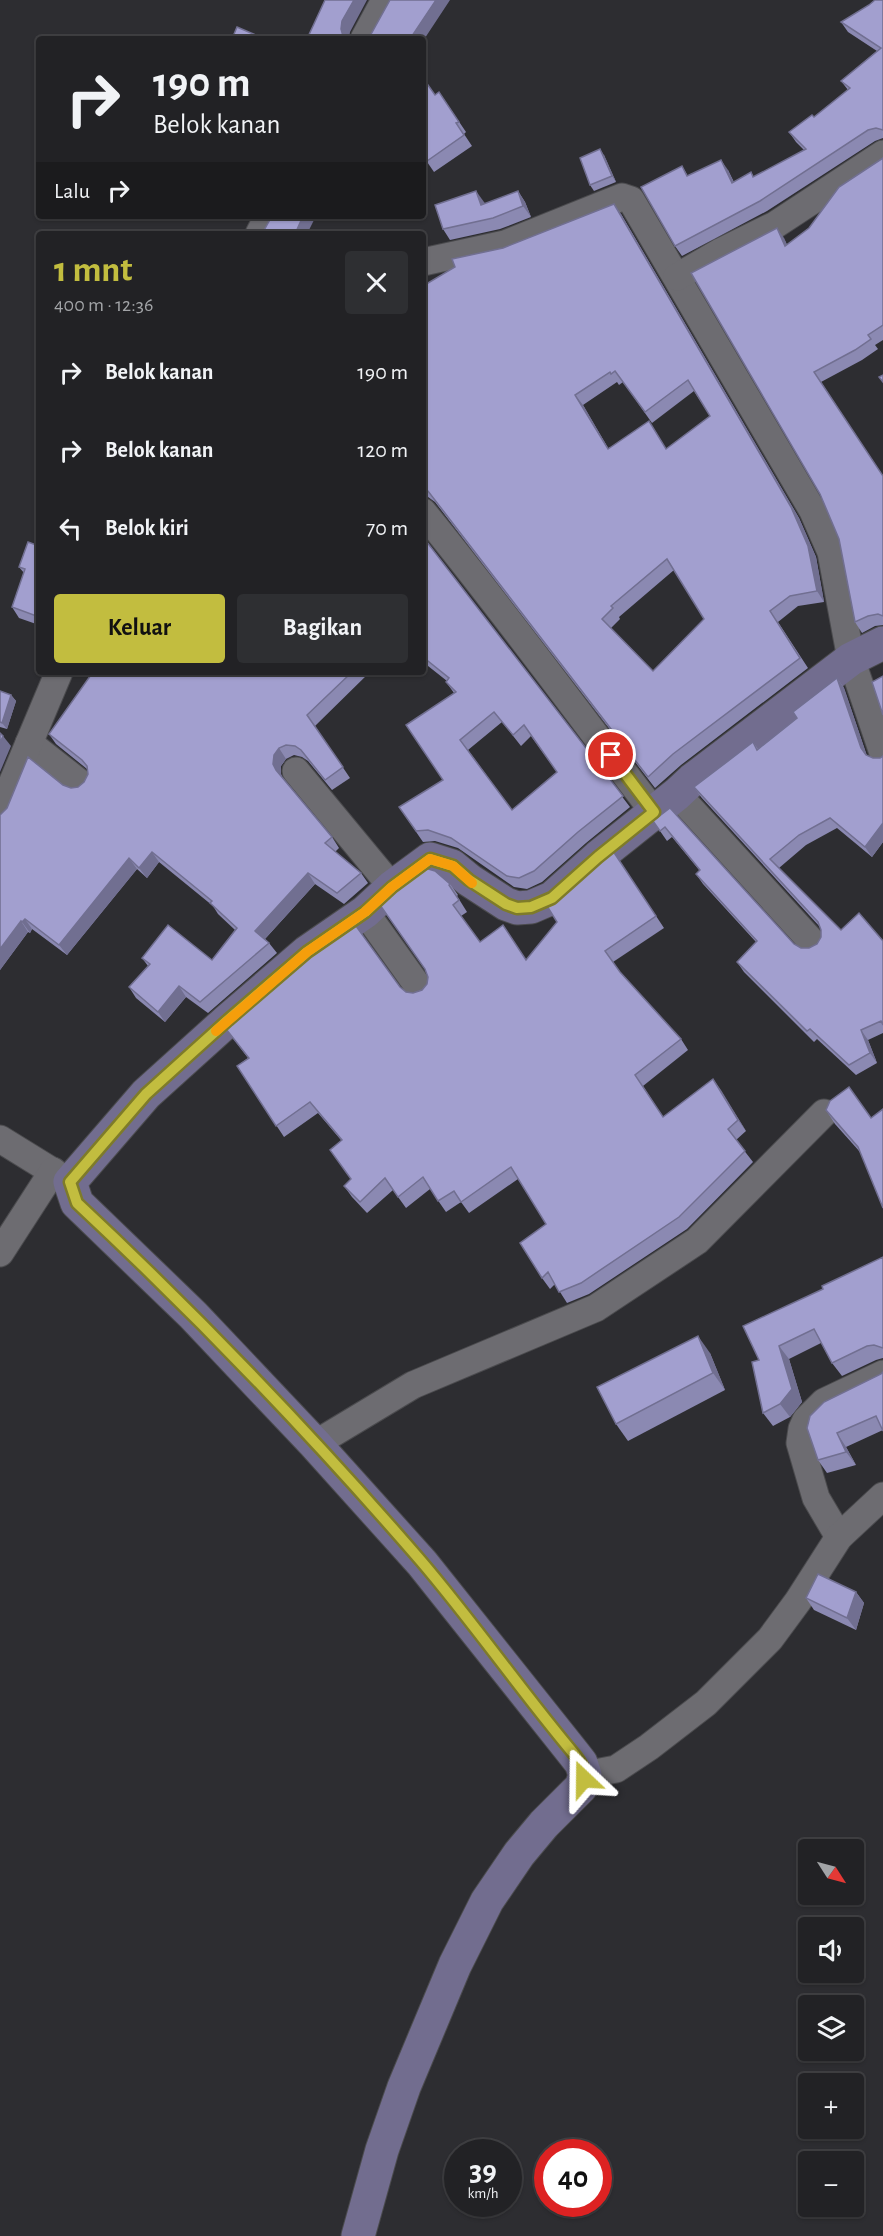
<!DOCTYPE html>
<html lang="id">
<meta charset="utf-8">
<style>
:root{--surface:#222225;--page:#2e2f32;--text:#f1f3f6;--muted:#a2a4a7;--line:#3f3f42;--accent:#c2bd3f}
body{margin:0;font-family:"Alegreya Sans",sans-serif;background:var(--page);color:var(--text);height:100vh;display:flex;flex-direction:column;font-size:22px;white-space:nowrap}
*{box-sizing:border-box;margin:0}
p{font-size:20px;color:var(--muted)}
.icon{flex:none;width:33px;height:33px;fill:none;stroke:currentColor;stroke-width:2;stroke-linecap:round;stroke-linejoin:round}
.map{position:relative;flex:1;overflow:hidden}
.sheet{position:absolute;left:36px;top:231px;width:390px;height:444px;display:flex;flex-direction:column;background:var(--surface);border-radius:6px;box-shadow:0 2px 4px #0004,0 0 0 2px var(--line)}
.sheet>*{flex:none}
.top-card{position:absolute;left:36px;top:36px;width:390px;height:183px;border-radius:6px;box-shadow:0 2px 4px #0004,0 0 0 2px var(--line);background:#222225;color:var(--text);overflow:hidden}
.needle{width:39px;rotate:126deg}
.fabs{position:absolute;left:798px;top:1839px;display:grid;gap:12px}
.fabs a{display:grid;place-items:center;width:66px;height:66px;border-radius:6px;background:var(--surface);box-shadow:0 2px 4px #0004,0 0 0 2px var(--line);font-size:30px}
.speed{position:absolute;left:444px;top:2139px;display:flex;gap:12px;font-size:30px;font-weight:700;text-align:center}
.speed>*{display:grid;place-content:center;width:78px;height:78px;border-radius:50%;background:var(--surface);box-shadow:0 2px 4px #0004,0 0 0 2px var(--line);line-height:1}
.speed small{font-size:15px;font-weight:400}
.speed .limit{border:9px solid #d22;background:#fff;color:#111}
.pin{position:absolute;display:grid;place-items:center;width:51px;height:51px;color:#fff;margin:-26px;border:3px solid #fff;border-radius:50%;box-shadow:0 2px 6px #0007}
.me{position:absolute;width:66px;margin:-33px;rotate:337deg;stroke-linejoin:round;filter:drop-shadow(0 0 4px #0008)}
.turn{display:flex;align-items:center;gap:21px;height:126px;padding:0 18px;font-size:27px}
.turn .icon{width:78px;height:78px;stroke-width:2.5}
.turn b{display:block;font-size:42px;line-height:51px}
.then{display:flex;align-items:center;height:57px;padding:0 18px;background:#0003;gap:12px;font-size:22px}
.round{display:grid;place-items:center;flex:none;width:63px;height:63px;border-radius:6px;background:var(--page)}
.overview{display:flex;align-items:center;justify-content:space-between;height:102px;padding:0 18px}
h1{font-size:36px;font-weight:600;line-height:45px;color:var(--accent)}
.action{display:flex;gap:12px;margin-top:auto;padding:12px 18px}
.action a{flex:1;height:69px;border-radius:6px;background:var(--accent);color:#111;font-size:24px;font-weight:600;line-height:69px;text-align:center}
.action a+a{background:var(--page);color:var(--text)}
ul{padding:0;list-style:none}
li{display:flex;align-items:center;gap:18px;height:78px;padding:0 18px}
li div{flex:1}
li b{display:block;font-size:22px}
li em{font-style:normal}
.map>svg:first-child{display:block}
.lines{fill:none;stroke-linecap:round;stroke-linejoin:round}
.street-casing{stroke:#4b4b4e;stroke-width:29}
.secondary-casing{stroke:#4b4b4e;stroke-width:35}
.street{stroke:#6d6c71;stroke-width:27}
.secondary{stroke:#726d8f;stroke-width:33}
.wall{fill:#8b89b2;fill-rule:evenodd}
.shaded-wall{fill:#716f91}
.building{fill:#a29fcf;stroke:#716f91;stroke-width:1.5;fill-rule:evenodd}
.route-casing{stroke:#7e7b29;stroke-width:15}
.route{stroke:#c2bd3f;stroke-width:10}
.slow{stroke:#f59e0b;stroke-width:10}
</style>
<div class="map">
<svg width="883" height="2236" viewBox="0 0 883 2236">
<rect width="100%" height="100%" fill="#2d2d31"/>
<g class="lines">
<defs>
<g id="street">
<path d="M364,39L385,0"/>
<path d="M259,234L268,216"/>
<path d="M423,262L505,244L622,197L631,200L813,511L831,552L851,659L883,753"/>
<path d="M677,277L722,251L775,225L883,154"/>
<path d="M423,512C503,610 577,712 654,812"/>
<path d="M29,743L80,783"/>
<path d="M296,771L392,887"/>
<path d="M677,794L813,943"/>
<path d="M0,812L59,672"/>
<path d="M365,912L420,989"/>
<path d="M0,1139L68,1181"/>
<path d="M0,1253L53,1171"/>
<path d="M315,1444L413,1385L596,1308L697,1241L824,1113"/>
<path d="M839,1537L816,1498L800,1443L802,1429L806,1420L824,1402L883,1374"/>
<path d="M585,1775L616,1769L649,1747L706,1703L770,1639L798,1601L839,1537L883,1496"/>
</g>
<path id="secondary" d="M358,2236L382,2150L404,2087L455,1965L487,1901L519,1854L544,1824L581,1787L585,1775L581,1763L574,1754L422,1563L315,1444L193,1315L77,1203L70,1182L146,1094L228,1020L307,952L365,912L392,887L430,859L452,866L469,880L506,904L517,908L531,907L552,898L598,857L677,794L692,780L851,659L883,643"/>
</defs>
<use href="#street" class="street-casing"/>
<use href="#secondary" class="secondary-casing"/>
<use href="#street" class="street"/>
<use href="#secondary" class="secondary"/>
</g>
<g class="wall">
<path d="M883,0V138L875,141L767,211L682,256L675,246L682,166L688,176L728,170L734,182L751,172L754,177L804,150L796,142L789,132L814,117L848,90L841,81L877,51L848,32L841,22Z"/>
<path d="M439,92L466,132L464,134L472,146L434,172L423,156L435,95Z"/>
<path d="M604,155L616,182L594,191L590,185Z"/>
<path d="M883,158V340L875,345L878,349L862,360L821,382L883,476V625L875,626L862,633L855,622L784,238L787,245L809,228Z"/>
<path d="M518,191L525,202L531,217L500,229L450,240L443,229L484,202L485,204Z"/>
<path d="M621,214L799,518L816,557L824,602L798,606L778,622L808,668L681,765L655,788L435,502L428,497H423V286L503,248ZM617,382L619,385L623,382L652,423L694,391L710,416L666,449L656,432L608,448L583,405ZM674,570L704,619L653,671L611,628L620,619L619,617Z"/>
<path d="M423,537L630,807L586,843L542,882L527,889L514,887L458,848L435,841L423,842L399,807L443,780L454,693L446,682L447,681L423,662ZM502,722L521,746L531,736L557,772L512,810L468,750Z"/>
<path d="M39,546V625L19,618L12,607L24,573L19,567Z"/>
<path d="M93,672H370L315,726L350,778L332,790L308,761L302,757L294,755L286,759L281,766V774L282,777L332,837L339,848L335,852L361,873L368,883L344,904L315,884L265,939L269,943L277,953L208,1013L186,997L165,1022L136,998L129,987L148,966L142,958L212,960L235,930L218,914L213,906L159,862L147,878L137,869L67,955L32,929L30,933L28,932L0,970V815L63,785L71,788L78,787L84,782L88,774L87,769L56,744L49,734Z"/>
<path d="M375,672H383L378,676Z"/>
<path d="M837,678L844,688L867,756L873,758H880L883,756V842L872,857L837,828L806,845L779,868L841,930L883,941V1033L868,1040L877,1063L856,1075L817,1039L814,1042L744,972L737,962L756,942L703,884L696,874L700,871L672,837L667,841L653,821L670,808L794,944L801,948H809L817,944L821,937V930L820,927L701,797L694,787L753,742L758,749L797,718Z"/>
<path d="M0,691L11,695L16,701L7,729L0,727Z"/>
<path d="M613,851L664,928L613,962L620,972L681,1039L688,1050L643,1086L663,1117L713,1079L746,1131L736,1140L753,1162L687,1229L589,1294L567,1303L555,1284L550,1289L542,1278L546,1224L518,1179L469,1213L461,1202L446,1212L430,1189L406,1208L393,1190L367,1213L352,1197L344,1186L351,1180L341,1140L318,1113L284,1137L237,1066L248,1058L226,1029L400,987L406,992L413,993L422,990L427,984L428,977L425,969L380,905L450,884L458,895L457,896L467,912L461,916L480,942L511,937L526,960L557,922V901Z"/>
<path d="M826,1110L871,1118L860,1152L835,1124Z"/>
<path d="M883,1257V1358L876,1360L842,1376L832,1363L821,1343L789,1359L802,1402L790,1417L773,1426L763,1413L759,1360L823,1289Z"/>
<path d="M710,1353L725,1390L628,1441L616,1424Z"/>
<path d="M881,1374L883,1430L846,1447L856,1465L827,1473L818,1460Z"/>
<path d="M856,1592L864,1603L856,1630L814,1610L806,1598Z"/>
</g>
<g class="shaded-wall">
<path d="M354,0H367L350,32L349,39H345L343,36L341,29L342,21Z"/>
<path d="M436,0H450L423,41V39H410Z"/>
<path d="M600,149L604,155L616,182L612,176Z"/>
<path d="M721,160L728,170L739,194L732,183Z"/>
<path d="M476,191L484,202L488,216L481,205Z"/>
<path d="M518,191L525,202L531,217L523,206Z"/>
<path d="M614,204L621,214L799,518L816,557L824,602L817,591Z"/>
<path d="M303,216H316L307,234H295Z"/>
<path d="M777,228L784,238L792,256L785,246Z"/>
<path d="M575,395L583,405L615,460L608,449Z"/>
<path d="M837,678L844,688L868,759L861,748Z"/>
<path d="M11,695L16,701L7,729L2,723Z"/>
<path d="M3,736L11,746L0,772V743Z"/>
<path d="M279,748L286,759L281,766V774L284,781L276,770L273,764L274,755Z"/>
<path d="M883,823V842L872,857L865,847Z"/>
<path d="M152,852L159,862L147,878L139,868Z"/>
<path d="M129,858L137,869L67,955L59,945Z"/>
<path d="M308,873L315,884L262,942L255,931Z"/>
<path d="M25,919L32,929L30,933L22,922Z"/>
<path d="M21,921L28,932L0,970V949Z"/>
<path d="M179,986L186,997L165,1022L158,1012Z"/>
<path d="M861,1030L868,1040L877,1063L870,1053Z"/>
<path d="M713,1079L721,1090L746,1131L738,1120Z"/>
<path d="M698,1336L710,1353L725,1390L713,1373Z"/>
<path d="M779,1346L789,1359L802,1402L790,1417L780,1404Z"/>
<path d="M837,1433L846,1447L856,1465L846,1452Z"/>
<path d="M856,1592L864,1603L856,1630L847,1618Z"/>
</g>
<g class="building">
<path d="M325,0H354L342,21L341,29L343,36L346,39H307Z"/>
<path d="M390,0H436L410,39H367L370,36Z"/>
<path d="M875,0H883V130L876,128L868,130L760,201L675,246L641,187L682,166L687,176L721,160L732,183L751,172L753,177L806,149L789,132L812,115L814,117L850,88L841,81L881,48L841,22L869,5Z"/>
<path d="M237,27L265,39H232Z"/>
<path d="M423,78L435,95L439,92L459,122L456,123L464,135L427,161L423,156Z"/>
<path d="M600,149L612,176L590,185L580,158Z"/>
<path d="M883,158V325L868,335L871,339L855,350L814,372L883,476V616L878,614L868,616L855,622L839,539L820,494L691,273L777,228L785,246L809,228L839,187Z"/>
<path d="M476,191L481,205L518,191L523,206L493,218L443,229L435,205Z"/>
<path d="M614,204L791,507L808,546L817,591L790,596L770,611L800,658L673,754L648,777L428,491L423,488V286L455,267L452,259L503,248ZM615,371L645,412L688,380L710,416L666,449L649,421L608,449L575,395L610,372L611,374ZM667,559L704,619L653,671L602,619L613,608L611,606Z"/>
<path d="M272,216H303L295,234H262Z"/>
<path d="M883,375V382L879,377Z"/>
<path d="M423,537L623,796L578,832L534,871L519,878L507,876L451,838L428,830L416,831L399,807L443,780L406,725L456,692L446,682L449,678L423,657ZM494,712L513,735L524,725L557,772L512,810L460,740Z"/>
<path d="M28,542L39,546V617L12,607L25,569L19,567Z"/>
<path d="M93,672H352L307,715L343,767L325,780L301,750L295,746L286,745L279,748L274,755L273,764L276,770L332,837L325,843L361,873L337,893L308,873L255,931L269,943L200,1002L179,986L158,1012L129,987L150,964L142,958L168,925L212,960L237,928L210,903L212,901L152,852L139,868L129,858L59,945L25,919L22,922L21,921L0,949V815L7,808L28,757L63,785L71,788L78,787L84,782L88,774L87,766L82,760L49,734Z"/>
<path d="M883,676V715L872,682Z"/>
<path d="M837,678L861,748L866,755L873,758H880L883,756V823L865,847L830,818L799,835L770,859L841,930L859,913L883,941V1025L881,1021L861,1030L870,1053L849,1065L810,1029L807,1031L737,962L757,941L696,874L700,870L665,827L660,831L653,821L670,808L794,944L801,948H809L817,944L821,937V930L818,922L694,787L753,742L757,750L797,718L793,712Z"/>
<path d="M0,691L11,695L2,723L0,722Z"/>
<path d="M0,733L3,736L0,743Z"/>
<path d="M613,851L656,916L605,951L620,972L681,1039L635,1075L663,1117L713,1079L738,1120L728,1129L745,1151L679,1217L581,1283L559,1292L548,1272L542,1278L520,1243L546,1224L511,1167L461,1202L454,1191L438,1201L423,1177L398,1197L385,1178L360,1202L344,1186L351,1179L330,1150L342,1140L310,1102L276,1126L237,1066L249,1058L226,1029L310,956L356,926L400,987L406,992L413,993L422,990L427,984L428,977L425,969L380,905L425,868L435,871L450,884L449,885L459,900L453,905L480,942L503,925L526,960L557,922L547,906L557,901Z"/>
<path d="M849,1087L871,1118L883,1109V1208L858,1147L826,1110L830,1101Z"/>
<path d="M883,1257V1348L874,1345L867,1346L832,1363L814,1329L779,1346L792,1389L780,1404L763,1413L752,1362L759,1360L743,1326L823,1289L822,1286Z"/>
<path d="M698,1336L713,1373L616,1424L597,1387Z"/>
<path d="M883,1372V1431L876,1416L837,1433L846,1452L818,1460L807,1428L810,1416L824,1402L881,1374Z"/>
<path d="M818,1574L856,1592L847,1618L806,1598Z"/>
</g>
<g class="lines">
<defs>
<path id="route" d="M584,1779C586,1769 579,1761 574,1754C521,1691 474,1623 421,1561C313,1436 198,1316 77,1203L70,1182L146,1094L228,1020L307,952L365,912L392,887L430,859L453,866L469,880L506,904L517,908L531,907L552,898L598,857L654,812L611,755"/>
</defs>
<use href="#route" class="route-casing"/>
<use href="#route" class="route"/>
<path class="slow" d="M216,1031L307,952L365,912L392,887L430,859L453,866L472,883"/>
</g>
</svg>
<div class="fabs">
<a><svg class="needle" viewBox="-14 -14 28 28"><path d="M0-13l5 13h-10z" fill="#e53935"/><path d="M0 13l5-13h-10z" fill="#a2a4a7"/></svg></a>
<a><svg class="icon" aria-label="sound" viewBox="0 0 24 24"><path d="M4 9h4l5-4v14l-5-4H4zM17 9q2 3 0 6"/></svg></a>
<a><svg class="icon" aria-label="layers" viewBox="0 0 24 24"><path d="M12 4l9 5-9 5-9-5zM3 14l9 5 9-5"/></svg></a>
<a>+</a>
<a>−</a>
</div>
<div class="speed"><div>39<small>km/h</small></div><div class="limit">40</div></div>
<div class="pin" style="left:611px;top:755px;background:#d93025"><svg class="icon" aria-label="arrive" viewBox="0 0 24 24"><path d="M6 21V4h12l-3 4 3 4H6"/></svg></div>
<svg class="me" style="left:584px;top:1779px" viewBox="-20 -20 40 40"><path d="M0-17L14 15 0 8-14 15z" fill="#c2bd3f" stroke="#fff" stroke-width="4"/></svg>
<div class="top-card">
<div class="turn"><svg class="icon" aria-label="right" viewBox="0 0 24 24"><path d="M7 20v-9h11M14 6l5 5-5 5"/></svg><div><b>190 m</b>Belok kanan</div></div>
<div class="then">Lalu<svg class="icon" aria-label="right" viewBox="0 0 24 24"><path d="M7 20v-9h11M14 6l5 5-5 5"/></svg></div>
</div>
<section class="sheet">
<div class="overview"><div><h1>1 mnt</h1><p>400 m · 12:36</p></div><a class="round"><svg class="icon" aria-label="close" viewBox="0 0 24 24"><path d="M6 6l12 12M18 6L6 18"/></svg></a></div>
<ul>
<li><svg class="icon" aria-label="right" viewBox="0 0 24 24"><path d="M7 20v-9h11M14 6l5 5-5 5"/></svg><div><b>Belok kanan</b></div><em>190 m</em></li>
<li><svg class="icon" aria-label="right" viewBox="0 0 24 24"><path d="M7 20v-9h11M14 6l5 5-5 5"/></svg><div><b>Belok kanan</b></div><em>120 m</em></li>
<li><svg class="icon" aria-label="left" viewBox="0 0 24 24"><path d="M17 20v-9H6M10 6l-5 5 5 5"/></svg><div><b>Belok kiri</b></div><em>70 m</em></li>
</ul>
<div class="action"><a>Keluar</a><a>Bagikan</a></div>
</section>
</div>
